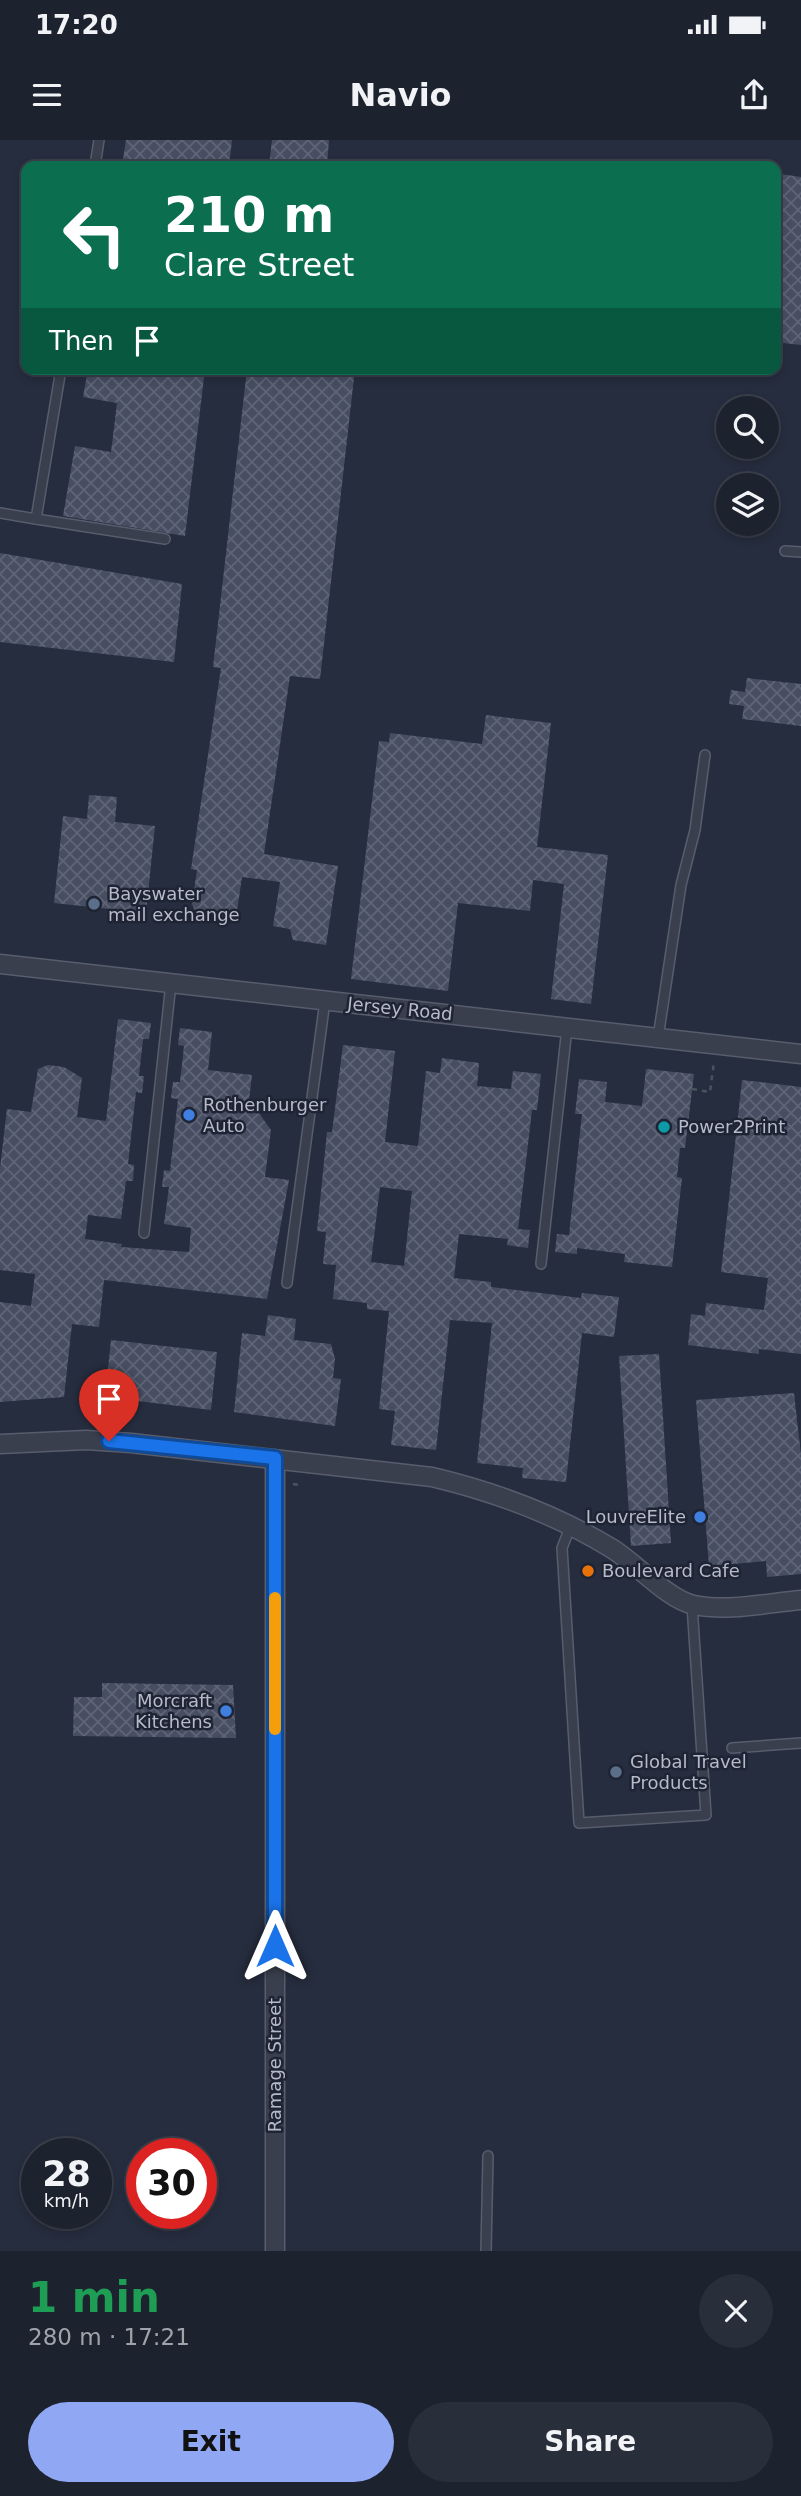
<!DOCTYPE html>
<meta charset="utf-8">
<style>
:root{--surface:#1c222e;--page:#292f3a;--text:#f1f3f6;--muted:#a0a4aa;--line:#3a3f4a;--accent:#90a8f4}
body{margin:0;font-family:"DejaVu Sans",sans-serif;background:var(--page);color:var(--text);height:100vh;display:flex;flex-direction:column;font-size:26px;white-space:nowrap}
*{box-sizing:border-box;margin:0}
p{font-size:23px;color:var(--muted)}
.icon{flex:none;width:38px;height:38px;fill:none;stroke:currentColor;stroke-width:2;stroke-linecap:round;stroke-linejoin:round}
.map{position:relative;height:2111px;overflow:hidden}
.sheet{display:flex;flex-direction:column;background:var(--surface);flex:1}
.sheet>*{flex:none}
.banner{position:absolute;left:21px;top:21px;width:760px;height:214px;border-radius:14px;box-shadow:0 4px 10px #0003,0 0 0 2px var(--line);background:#0b6e4f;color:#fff;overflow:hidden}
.fabs{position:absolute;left:716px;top:256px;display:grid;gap:14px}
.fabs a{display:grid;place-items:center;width:63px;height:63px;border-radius:50%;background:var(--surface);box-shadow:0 4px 10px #0003,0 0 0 2px var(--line);font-size:35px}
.speed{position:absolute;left:21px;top:1998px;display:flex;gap:14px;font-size:35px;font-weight:700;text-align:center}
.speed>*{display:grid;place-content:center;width:91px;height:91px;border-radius:50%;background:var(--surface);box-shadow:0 4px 10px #0003,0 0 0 2px var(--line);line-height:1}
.speed small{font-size:18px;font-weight:400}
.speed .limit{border:10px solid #d22;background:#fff;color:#111}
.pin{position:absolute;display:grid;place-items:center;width:60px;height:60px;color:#fff;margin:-72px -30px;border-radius:50% 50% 50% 0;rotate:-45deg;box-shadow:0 0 7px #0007}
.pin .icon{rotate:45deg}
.me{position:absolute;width:77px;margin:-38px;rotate:0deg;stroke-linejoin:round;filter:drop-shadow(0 0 5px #0008)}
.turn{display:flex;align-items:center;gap:24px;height:147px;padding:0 28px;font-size:32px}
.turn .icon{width:91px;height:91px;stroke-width:2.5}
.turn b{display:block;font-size:49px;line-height:60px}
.then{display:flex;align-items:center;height:66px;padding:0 28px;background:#0003;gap:14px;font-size:26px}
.round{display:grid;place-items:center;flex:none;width:74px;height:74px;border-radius:37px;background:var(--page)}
.head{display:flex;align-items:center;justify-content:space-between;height:119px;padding:0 28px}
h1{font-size:42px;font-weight:800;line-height:52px;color:#1e9e55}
.button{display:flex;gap:14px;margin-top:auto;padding:14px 28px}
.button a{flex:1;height:80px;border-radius:42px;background:var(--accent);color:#111;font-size:28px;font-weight:800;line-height:80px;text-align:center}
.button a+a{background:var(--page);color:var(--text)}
.status{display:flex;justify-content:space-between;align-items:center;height:49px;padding:0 35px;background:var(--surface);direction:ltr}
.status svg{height:19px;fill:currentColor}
header{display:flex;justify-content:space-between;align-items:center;height:91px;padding:0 28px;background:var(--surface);font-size:32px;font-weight:800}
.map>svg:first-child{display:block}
.building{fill:url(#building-cross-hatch);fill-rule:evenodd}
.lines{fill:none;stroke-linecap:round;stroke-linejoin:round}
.service-casing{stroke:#575d6c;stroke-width:12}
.minor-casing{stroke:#575d6c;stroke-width:21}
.path{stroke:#46565c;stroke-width:2.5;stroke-dasharray:5 5;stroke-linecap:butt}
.service{stroke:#3a3f4e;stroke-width:9}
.minor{stroke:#3a3f4e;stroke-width:18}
.route-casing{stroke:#114b97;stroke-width:18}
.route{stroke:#1a73e8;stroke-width:12}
.slow{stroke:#f59e0b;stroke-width:12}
.service-dot{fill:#5c6f8a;stroke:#1e2433;stroke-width:2.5}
.shop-dot{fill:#3f7fe0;stroke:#1e2433;stroke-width:2.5}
.culture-dot{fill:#0f9aa8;stroke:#1e2433;stroke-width:2.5}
.food-dot{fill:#e8710a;stroke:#1e2433;stroke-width:2.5}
.labels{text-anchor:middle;stroke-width:5;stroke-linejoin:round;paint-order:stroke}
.poi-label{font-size:18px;fill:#b6bac9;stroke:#1e2433;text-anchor:start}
.street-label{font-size:18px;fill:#b6bac9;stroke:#1e2433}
</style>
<div class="status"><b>17:20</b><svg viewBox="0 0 49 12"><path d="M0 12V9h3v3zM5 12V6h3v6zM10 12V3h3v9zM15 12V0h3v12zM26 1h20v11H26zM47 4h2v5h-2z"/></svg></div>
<header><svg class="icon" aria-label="menu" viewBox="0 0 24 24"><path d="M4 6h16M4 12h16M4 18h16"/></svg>Navio<svg class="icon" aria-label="share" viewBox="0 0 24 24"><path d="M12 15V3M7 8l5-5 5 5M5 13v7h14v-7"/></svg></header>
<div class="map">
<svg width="801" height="2111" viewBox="0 0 801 2111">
<defs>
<pattern id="building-cross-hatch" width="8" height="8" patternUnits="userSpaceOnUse" patternTransform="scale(1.75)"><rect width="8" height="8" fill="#474e62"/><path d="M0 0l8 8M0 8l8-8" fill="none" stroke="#5f6577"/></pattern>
</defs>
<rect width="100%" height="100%" fill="#262d3e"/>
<g class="building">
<path d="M126,0H232L229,26H122Z"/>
<path d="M272,0H329L327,26H269Z"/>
<path d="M781,34L801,37V205L775,202V55L777,38Z"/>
<path d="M88,229H205L185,396L63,376L75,306L111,312L117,263L83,257Z"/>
<path d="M247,229H355L320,539L290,536L264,714L338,726L326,805L293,800L290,789L273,786L280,742L242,737L237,771L230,778L196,773L192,764L197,730L191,729L221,528L213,527Z"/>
<path d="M0,413L182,444L174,522L0,502Z"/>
<path d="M747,538L801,544V586L742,579L744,566L729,564L731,550L745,552Z"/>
<path d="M486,575L551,583L537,707L608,715L591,864L551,859L564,744L533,740L530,771L458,763L448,851L351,839L379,601L389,602L390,593L482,604Z"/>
<path d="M89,655L117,657L115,682L155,686L146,773L54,763L63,676L87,679Z"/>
<path d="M118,879L151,883L149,899H143L139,936H144L142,953L136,952L128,1024L134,1025L133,1041H126L121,1079L88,1075L85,1099L122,1104L121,1107L189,1112L191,1088L164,1084L169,1047H162L164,1030L170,1031L178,959L171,958L173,942H180L184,906L178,905L180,888L212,892L208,930L252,935L248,968L256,969L271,990L265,1037L289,1040L267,1159L104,1140L99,1187L72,1184L64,1257L0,1262V1162L31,1166L35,1134L0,1130V1028L7,969L31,972L38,929L48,925L64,927L82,938L77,977L106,981Z"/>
<path d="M343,905L395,911L385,1002L418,1006L426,931L440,933L442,918L479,923L477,946L511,949L513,931L541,934L537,970H532L518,1089L530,1090L528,1108L507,1105L508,1099L459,1094L454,1138L491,1142V1147L581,1158L582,1153L619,1157L614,1197L582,1193L566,1342L522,1338L523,1328L477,1323L492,1183L450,1180L436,1310L391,1305L395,1271L379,1269L389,1171L367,1169V1163L333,1159L336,1125L323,1124L326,1092L317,1091L327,992H332ZM380,1047L412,1051L404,1126L371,1122Z"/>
<path d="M646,929L694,934L685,1008H680L677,1037L682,1038L672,1127L624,1122L625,1114L577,1108V1114L555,1112L557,1094L569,1095L582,974H575L579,939L607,942L605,962L642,966Z"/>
<path d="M742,940L801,947V1214L759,1209V1214L688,1205L691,1174L705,1176L706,1163L764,1170L768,1138L721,1132Z"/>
<path d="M268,1175L296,1179L294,1200L331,1204L335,1219L333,1238L341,1239L335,1286L234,1272L242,1193L265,1196Z"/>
<path d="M111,1200L217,1212L211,1270L105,1257Z"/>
<path d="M659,1214L671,1403L631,1406L619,1216Z"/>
<path d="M794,1253L801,1315V1434L767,1437L766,1421L709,1426L696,1260Z"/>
<path d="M102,1543L233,1545L236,1598L73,1596L74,1557H102Z"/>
</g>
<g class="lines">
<defs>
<g id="service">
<path d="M95,26L99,0"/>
<path d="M0,373L36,379L61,229"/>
<path d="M36,379L165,399"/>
<path d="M785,411L801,412"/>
<path d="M658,898L681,745L695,690L705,615"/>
<path d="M144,1093L171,843"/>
<path d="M541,1124L567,888"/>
<path d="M287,1143L325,861"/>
<path d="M571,1385L562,1408L579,1683L706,1675L692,1465"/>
<path d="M732,1608L801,1603"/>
<path d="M486,2111L488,2016"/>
</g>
<g id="minor">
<path d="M0,824L801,914"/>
<path d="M0,1304L86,1300L131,1303L432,1337C495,1352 555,1374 611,1408C635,1422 668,1460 694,1465C728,1472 767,1463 801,1460"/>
<path d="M275,2111V1319"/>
</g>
</defs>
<use href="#service" class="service-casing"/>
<use href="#minor" class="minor-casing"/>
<g class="path">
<path d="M692,949L710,952L714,922"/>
<path d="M293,1344L300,1345"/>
</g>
<use href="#service" class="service"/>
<use href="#minor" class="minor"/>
</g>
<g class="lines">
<defs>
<path id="route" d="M109,1301L275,1318V1806"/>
</defs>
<use href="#route" class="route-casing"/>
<use href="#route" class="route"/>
<path class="slow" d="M275,1458V1589"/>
</g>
<g class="service-dot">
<circle cx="94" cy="764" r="7"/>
<circle cx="616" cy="1632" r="7"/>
</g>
<g class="shop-dot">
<circle cx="189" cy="975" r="7"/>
<circle cx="700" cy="1377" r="7"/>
<circle cx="226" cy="1571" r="7"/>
</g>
<circle class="culture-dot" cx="664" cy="987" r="7"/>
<circle class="food-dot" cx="588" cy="1431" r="7"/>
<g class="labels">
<g class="poi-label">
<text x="108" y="760">Bayswater<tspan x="108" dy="21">mail exchange</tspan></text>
<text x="203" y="971">Rothenburger<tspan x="203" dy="21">Auto</tspan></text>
<text x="678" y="993">Power2Print</text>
<text x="686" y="1383" text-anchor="end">LouvreElite</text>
<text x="602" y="1437">Boulevard Cafe</text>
<text x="212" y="1567" text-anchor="end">Morcraft<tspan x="212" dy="21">Kitchens</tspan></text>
<text x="630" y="1628">Global Travel<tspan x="630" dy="21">Products</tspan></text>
</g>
<g class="street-label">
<text transform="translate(400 869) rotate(6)" y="6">Jersey Road</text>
<text transform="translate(275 1925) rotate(-90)" y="6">Ramage Street</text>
</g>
</g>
</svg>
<div class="fabs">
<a><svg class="icon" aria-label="search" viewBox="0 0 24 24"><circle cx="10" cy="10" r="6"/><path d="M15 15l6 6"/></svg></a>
<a><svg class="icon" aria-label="layers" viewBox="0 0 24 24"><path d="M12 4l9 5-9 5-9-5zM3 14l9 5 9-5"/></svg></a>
</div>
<div class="speed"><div>28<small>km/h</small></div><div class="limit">30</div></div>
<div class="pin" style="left:109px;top:1301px;background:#d93025"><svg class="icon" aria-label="arrive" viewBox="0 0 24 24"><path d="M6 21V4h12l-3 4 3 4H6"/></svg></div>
<svg class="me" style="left:275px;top:1806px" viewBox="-20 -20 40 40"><path d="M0-17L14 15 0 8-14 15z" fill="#1a73e8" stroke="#fff" stroke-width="4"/></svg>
<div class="banner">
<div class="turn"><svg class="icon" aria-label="left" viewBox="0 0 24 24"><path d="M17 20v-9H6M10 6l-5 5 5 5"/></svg><div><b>210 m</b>Clare Street</div></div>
<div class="then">Then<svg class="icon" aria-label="arrive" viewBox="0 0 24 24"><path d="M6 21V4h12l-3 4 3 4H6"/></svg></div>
</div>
</div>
<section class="sheet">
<div class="head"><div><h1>1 min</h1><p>280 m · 17:21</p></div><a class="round"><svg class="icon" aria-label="close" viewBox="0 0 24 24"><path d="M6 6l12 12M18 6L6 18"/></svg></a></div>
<div class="button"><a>Exit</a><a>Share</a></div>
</section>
